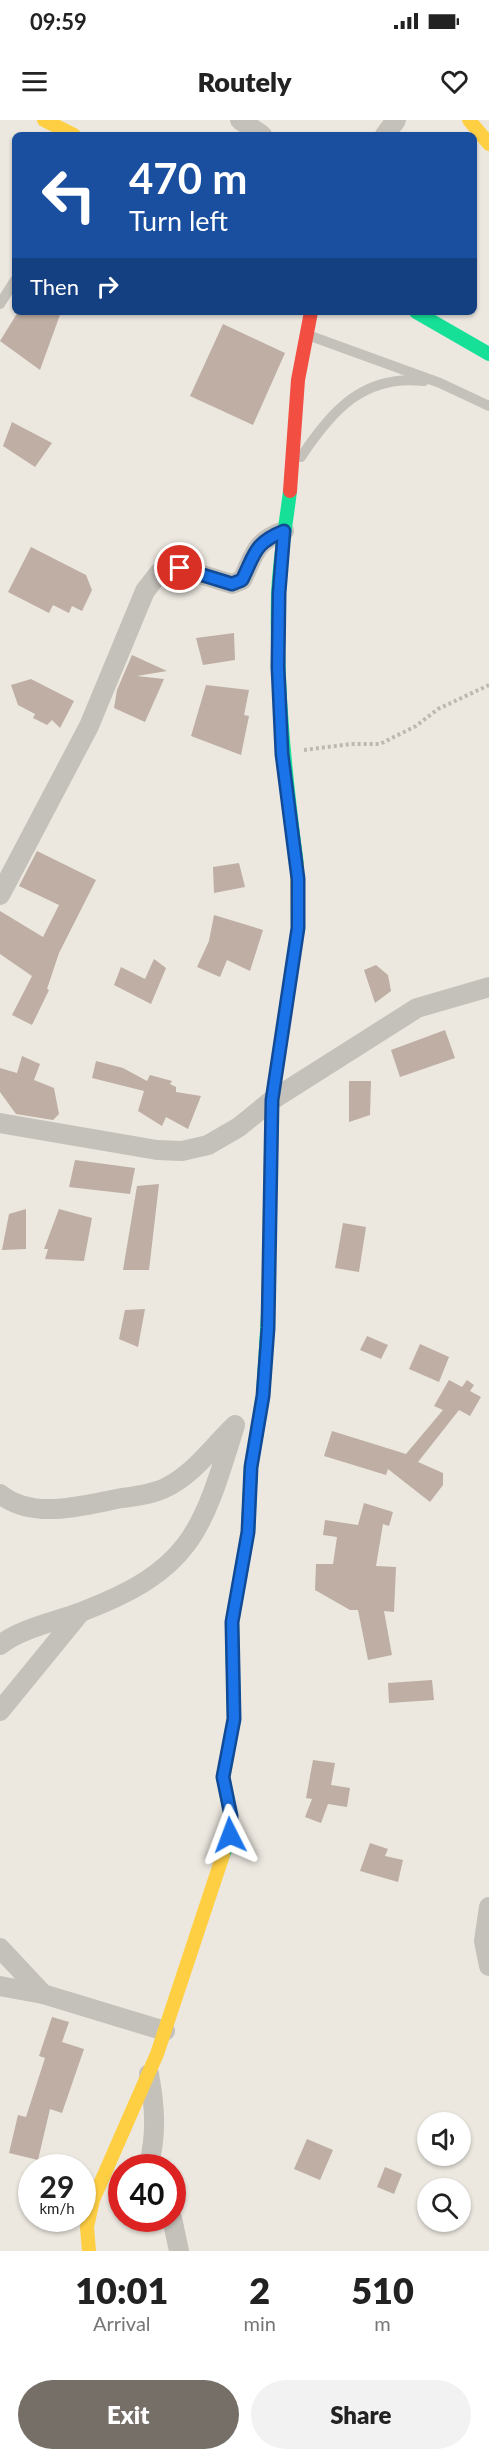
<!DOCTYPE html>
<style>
:root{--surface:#fff;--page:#f2f2f2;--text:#222;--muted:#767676;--accent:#756f68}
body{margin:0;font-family:Lato,sans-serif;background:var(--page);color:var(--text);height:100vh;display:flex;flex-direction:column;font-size:22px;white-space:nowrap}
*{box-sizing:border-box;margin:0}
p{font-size:20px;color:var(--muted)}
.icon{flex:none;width:33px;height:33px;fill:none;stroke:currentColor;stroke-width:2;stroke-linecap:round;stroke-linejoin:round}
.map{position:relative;height:2131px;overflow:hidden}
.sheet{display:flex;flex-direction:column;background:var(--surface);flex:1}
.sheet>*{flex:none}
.guide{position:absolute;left:12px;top:12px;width:465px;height:183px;border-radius:9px;box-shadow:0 2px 4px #0004;background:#1a4fa0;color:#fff;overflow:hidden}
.controls{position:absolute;left:417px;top:1992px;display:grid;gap:12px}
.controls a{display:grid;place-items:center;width:54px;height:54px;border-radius:50%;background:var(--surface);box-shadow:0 2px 4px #0004;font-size:30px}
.speed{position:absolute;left:18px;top:2034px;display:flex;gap:12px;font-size:30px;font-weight:700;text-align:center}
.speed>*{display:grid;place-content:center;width:78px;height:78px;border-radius:50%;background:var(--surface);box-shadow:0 2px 4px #0004;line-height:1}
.speed small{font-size:15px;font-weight:400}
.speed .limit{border:9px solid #d22;background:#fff;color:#111}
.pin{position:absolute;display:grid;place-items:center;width:51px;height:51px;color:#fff;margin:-26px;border:3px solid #fff;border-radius:50%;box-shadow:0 2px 6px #0007}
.me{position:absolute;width:66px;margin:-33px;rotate:357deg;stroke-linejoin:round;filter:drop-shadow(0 0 4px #0008)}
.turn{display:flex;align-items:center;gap:21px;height:126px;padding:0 18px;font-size:27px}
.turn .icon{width:78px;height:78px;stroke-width:2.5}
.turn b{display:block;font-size:42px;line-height:51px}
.then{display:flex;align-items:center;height:57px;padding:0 18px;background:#0003;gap:12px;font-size:22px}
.eta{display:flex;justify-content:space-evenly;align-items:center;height:102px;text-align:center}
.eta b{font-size:36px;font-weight:800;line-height:42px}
.cta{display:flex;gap:12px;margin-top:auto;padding:12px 18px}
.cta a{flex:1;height:69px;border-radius:36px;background:var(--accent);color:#fff;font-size:24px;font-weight:800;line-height:69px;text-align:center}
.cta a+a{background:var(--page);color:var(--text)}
.status{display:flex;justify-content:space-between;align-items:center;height:42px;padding:0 30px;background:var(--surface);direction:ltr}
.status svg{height:16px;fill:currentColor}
header{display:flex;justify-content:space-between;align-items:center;height:78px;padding:0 18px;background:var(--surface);font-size:27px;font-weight:800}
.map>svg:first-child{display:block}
.building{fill:#beaea3}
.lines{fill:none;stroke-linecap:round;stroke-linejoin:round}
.path{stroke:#bdb8b2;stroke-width:4;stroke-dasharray:3 3;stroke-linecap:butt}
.lane{stroke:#c4c0ba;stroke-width:10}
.street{stroke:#c4c0ba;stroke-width:20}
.fast{stroke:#16e098;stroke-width:14}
.slow{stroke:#ffcf43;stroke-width:14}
.jam{stroke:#f24e42;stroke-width:14}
.route-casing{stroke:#114b97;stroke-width:15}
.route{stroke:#1a73e8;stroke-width:10}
</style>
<div class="status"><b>09:59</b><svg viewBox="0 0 49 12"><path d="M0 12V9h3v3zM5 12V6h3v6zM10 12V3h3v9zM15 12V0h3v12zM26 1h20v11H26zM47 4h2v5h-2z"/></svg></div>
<header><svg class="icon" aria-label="menu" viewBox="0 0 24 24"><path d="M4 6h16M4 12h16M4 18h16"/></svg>Routely<svg class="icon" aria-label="heart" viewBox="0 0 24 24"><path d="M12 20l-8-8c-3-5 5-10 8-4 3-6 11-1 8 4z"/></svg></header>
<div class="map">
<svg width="489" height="2131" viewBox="0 0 489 2131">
<rect width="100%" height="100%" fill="#ece8e0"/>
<g class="building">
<path d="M18,192H61L40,250L0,221Z"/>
<path d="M223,204L285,233L253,305L190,276Z"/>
<path d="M12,302L52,323L35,347L3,326Z"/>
<path d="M31,427L86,455L92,470L82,491L72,486L69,493L53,485L49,493L8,472Z"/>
<path d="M234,513L235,540L203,545L196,518Z"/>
<path d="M132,535L167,551L137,556L164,559L145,602L114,588L117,570Z"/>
<path d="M31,559L74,581L60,608L52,600L47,605L33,598L35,594L18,585L11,565Z"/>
<path d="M206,565L249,570L244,595L249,596L241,635L191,616Z"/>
<path d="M37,731L96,760L59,833L47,869L49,870L32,905L12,895L32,856L0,834V791L43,817L59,785L19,766Z"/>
<path d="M239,743L245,767L214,773L213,747Z"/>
<path d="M214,795L263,810L250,851L227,840L220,857L197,847L209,821Z"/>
<path d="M154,839L166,848L151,884L114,865L121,847L145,859Z"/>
<path d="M376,845L388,855L391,871L375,883L364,850Z"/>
<path d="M445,910L455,938L400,957L391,930Z"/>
<path d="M22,936L40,944L34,960L54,968L59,994L53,1000L16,994L0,972V948L17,953Z"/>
<path d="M96,941L123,948L147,961L150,955L172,961L170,964L176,967V972L201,976L188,1009L166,997L162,1006L138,991L144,971L92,958Z"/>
<path d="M349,961H371L370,995L349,1002Z"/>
<path d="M75,1040L135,1048L130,1074L69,1067Z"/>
<path d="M159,1064L149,1150H123L137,1066Z"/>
<path d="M26,1089V1129L2,1130L9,1094Z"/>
<path d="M59,1089L92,1098L84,1141L45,1139L48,1129H44Z"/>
<path d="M343,1103L366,1107L359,1152L335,1148Z"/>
<path d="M145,1189L138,1227L119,1219L125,1190Z"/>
<path d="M367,1216L388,1225L381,1239L360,1230Z"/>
<path d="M420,1224L449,1237L439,1262L409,1249Z"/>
<path d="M449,1260L462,1267L467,1260L474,1265L470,1271L481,1277L470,1296L459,1290L418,1342L443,1353V1365L430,1382L388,1349L386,1355L324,1336L332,1311L406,1334L443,1290L434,1286Z"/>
<path d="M364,1383L393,1392L389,1406L383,1404L376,1446L396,1447L394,1492L384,1491L392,1535L368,1540L358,1490H350L315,1470L316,1444H333L337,1417L323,1415L325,1400L358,1405Z"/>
<path d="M432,1560L434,1580L389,1583L388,1563Z"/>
<path d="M313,1640L335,1643L331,1665L350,1668L347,1687L328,1684L321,1703L305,1697L312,1679L306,1678Z"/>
<path d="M370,1723L388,1729L385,1736L403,1740L398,1762L360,1751Z"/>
<path d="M52,1897L69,1902L62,1922L84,1929L62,1993L50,1989L38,2040L9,2033L18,1995L26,1997L45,1938L39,1936Z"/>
<path d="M307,2019L333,2030L320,2060L294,2049Z"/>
<path d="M385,2047L402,2054L394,2074L377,2067Z"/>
</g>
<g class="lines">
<path class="path" d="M304,630L351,624H380L416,606L438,589L489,565"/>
<g class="lane">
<path d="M0,184L15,160"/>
<path d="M305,214L440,263L489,286"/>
<path d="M301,337C332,290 364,254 424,261"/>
</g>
<g class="street">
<path d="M240,0L262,15"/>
<path d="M385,15L396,0"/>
<path d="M0,775L89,606L145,471L159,453L180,448L232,464L242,460C255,434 254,422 284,411"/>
<path d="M0,1003L157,1030L182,1031L208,1025L239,1007L272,980L417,888L489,867"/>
<path d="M0,1374C34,1401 84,1385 122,1378C137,1376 154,1374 167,1367C193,1354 212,1328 232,1308"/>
<path d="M0,1525C22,1508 55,1502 81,1492C192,1450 202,1412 235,1305"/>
<path d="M0,1591L80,1493"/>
<path d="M489,1787L484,1821L489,1846"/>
<path d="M0,1828L43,1874L165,1911"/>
<path d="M0,1866L43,1874"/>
<path d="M148,2048C157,2015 155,1987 149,1954"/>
<path d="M172,2098L179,2131"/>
</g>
<g class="fast">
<path d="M416,192L489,234"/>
<path d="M290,371C286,405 279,441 278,476C276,567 285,655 297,745"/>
<path d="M223,1735L230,1715L231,1696L223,1657L234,1599L232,1502L248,1412L251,1347L263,1276L268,1194"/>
</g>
<g class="slow">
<path d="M44,0L74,15"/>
<path d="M469,0L489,24"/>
<path d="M268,1194L272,980L298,808L297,745"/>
<path d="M89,2131L87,2107L93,2080L157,1934L223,1735"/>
</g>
<path class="jam" d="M290,371L298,260L311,192"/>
</g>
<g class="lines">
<defs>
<path id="route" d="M180,448L232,464L242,460C255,434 254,423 284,411L279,473L278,547L282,634L298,759V808L272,980L268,1208L263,1276L251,1347L248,1412L232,1502L234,1599L223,1657L231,1696L230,1715"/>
</defs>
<use href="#route" class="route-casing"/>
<use href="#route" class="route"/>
</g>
</svg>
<div class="controls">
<a><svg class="icon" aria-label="sound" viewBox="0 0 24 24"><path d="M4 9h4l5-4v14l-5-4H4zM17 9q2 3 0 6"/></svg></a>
<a><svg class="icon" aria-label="search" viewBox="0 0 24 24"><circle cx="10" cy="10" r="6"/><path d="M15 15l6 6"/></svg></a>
</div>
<div class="speed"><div>29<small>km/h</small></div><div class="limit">40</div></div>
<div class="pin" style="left:180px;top:448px;background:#d93025"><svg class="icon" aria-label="arrive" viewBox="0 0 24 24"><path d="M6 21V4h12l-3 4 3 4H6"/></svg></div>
<svg class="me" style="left:230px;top:1715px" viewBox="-20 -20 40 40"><path d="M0-17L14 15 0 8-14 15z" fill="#1a73e8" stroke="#fff" stroke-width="4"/></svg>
<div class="guide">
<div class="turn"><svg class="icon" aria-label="left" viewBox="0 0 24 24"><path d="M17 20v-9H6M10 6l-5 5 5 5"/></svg><div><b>470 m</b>Turn left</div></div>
<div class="then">Then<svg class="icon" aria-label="right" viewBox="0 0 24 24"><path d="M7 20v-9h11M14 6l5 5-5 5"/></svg></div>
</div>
</div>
<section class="sheet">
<div class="eta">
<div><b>10:01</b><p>Arrival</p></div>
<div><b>2</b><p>min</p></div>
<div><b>510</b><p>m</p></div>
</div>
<div class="cta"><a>Exit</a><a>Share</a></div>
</section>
